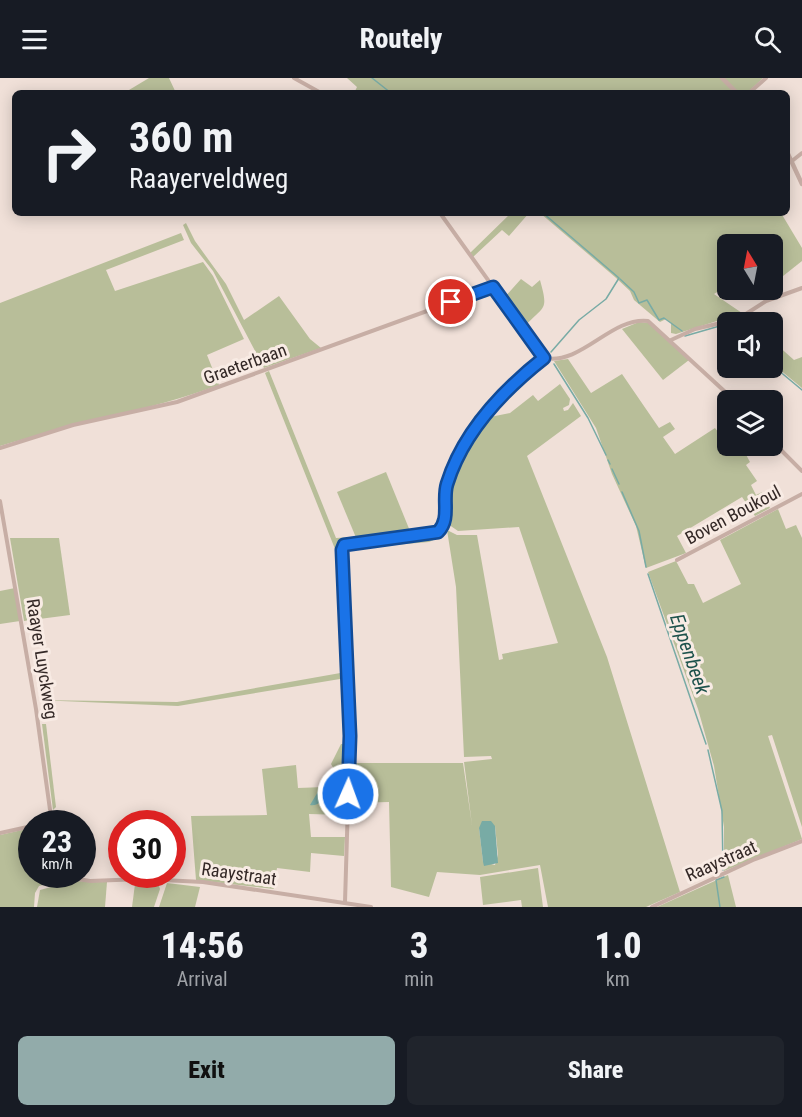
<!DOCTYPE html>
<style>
:root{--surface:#171b24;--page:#20242c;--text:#f1f3f6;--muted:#9ea1a6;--accent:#92abaa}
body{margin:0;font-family:"Roboto Condensed",sans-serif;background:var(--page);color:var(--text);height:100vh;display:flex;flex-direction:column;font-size:22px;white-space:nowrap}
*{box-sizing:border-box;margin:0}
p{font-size:20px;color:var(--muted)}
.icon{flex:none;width:33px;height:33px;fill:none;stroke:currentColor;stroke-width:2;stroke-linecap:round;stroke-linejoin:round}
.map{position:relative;height:829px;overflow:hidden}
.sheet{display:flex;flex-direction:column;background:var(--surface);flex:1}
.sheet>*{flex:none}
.hud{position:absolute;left:12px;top:12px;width:778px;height:126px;border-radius:9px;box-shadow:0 3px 15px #0003;background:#171b24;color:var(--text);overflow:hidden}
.needle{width:39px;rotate:350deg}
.buttons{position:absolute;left:717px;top:156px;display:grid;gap:12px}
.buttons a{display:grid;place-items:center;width:66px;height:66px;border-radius:9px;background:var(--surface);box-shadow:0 3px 15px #0003;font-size:30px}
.speed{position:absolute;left:18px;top:732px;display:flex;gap:12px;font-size:30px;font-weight:700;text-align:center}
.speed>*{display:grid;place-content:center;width:78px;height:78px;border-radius:50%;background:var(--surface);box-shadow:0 3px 15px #0003;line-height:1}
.speed small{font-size:15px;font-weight:400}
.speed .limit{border:9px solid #d22;background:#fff;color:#111}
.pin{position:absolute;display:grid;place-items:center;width:51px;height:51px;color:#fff;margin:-26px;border:3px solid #fff;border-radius:50%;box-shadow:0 2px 6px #0007}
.me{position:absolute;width:66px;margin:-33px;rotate:2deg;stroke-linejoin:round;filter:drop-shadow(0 0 4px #0008)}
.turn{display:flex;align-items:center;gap:21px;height:126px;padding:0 18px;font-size:27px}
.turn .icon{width:78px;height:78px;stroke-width:2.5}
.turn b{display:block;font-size:42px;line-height:51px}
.eta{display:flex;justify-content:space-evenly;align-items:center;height:102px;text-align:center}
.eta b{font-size:36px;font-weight:800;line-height:42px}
.cta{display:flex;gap:12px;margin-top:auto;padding:12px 18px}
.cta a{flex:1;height:69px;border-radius:9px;background:var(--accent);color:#111;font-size:24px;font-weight:800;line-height:69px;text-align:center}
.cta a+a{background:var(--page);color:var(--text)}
header{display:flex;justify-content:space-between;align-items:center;height:78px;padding:0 18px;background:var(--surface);font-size:27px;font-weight:800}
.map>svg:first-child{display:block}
.green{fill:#b8be99;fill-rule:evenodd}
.water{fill:#78aba5}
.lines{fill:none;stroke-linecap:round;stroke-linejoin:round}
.stream{stroke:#78aba5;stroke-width:1.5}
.minor{stroke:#c7aea5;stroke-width:4}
.tertiary{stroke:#c7aea5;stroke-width:4.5}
.route-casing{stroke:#114b97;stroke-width:15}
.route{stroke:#1a73e8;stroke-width:10}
.labels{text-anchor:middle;stroke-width:6;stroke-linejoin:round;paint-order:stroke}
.street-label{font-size:18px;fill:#332826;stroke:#f8ebe4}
.water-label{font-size:20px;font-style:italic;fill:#1d524c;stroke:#f8ebe4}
</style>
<header><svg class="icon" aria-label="menu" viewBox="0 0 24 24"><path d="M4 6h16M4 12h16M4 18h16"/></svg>Routely<svg class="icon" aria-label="search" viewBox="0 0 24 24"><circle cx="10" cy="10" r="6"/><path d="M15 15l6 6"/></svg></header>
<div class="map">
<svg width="802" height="829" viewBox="0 0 802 829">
<rect width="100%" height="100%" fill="#f0e0d8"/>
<g class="green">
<path d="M149,0H169L176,15H124Z"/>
<path d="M347,0H763L747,15H354L357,9Z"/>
<path d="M511,135H529L509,158L502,152L473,179L470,175Z"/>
<path d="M540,135H781L802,170V183L773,206L772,166H728L727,208L714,216L742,235L676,256L671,255V245L666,241L660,244L634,222L630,213L615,199Z"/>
<path d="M186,145L195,163L226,206L244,242L279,218L310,261L321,270L264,290L213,193L191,165L183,147Z"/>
<path d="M181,155L184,162L106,192L115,213L203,184L213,198L244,261L207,277L219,307C148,333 72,346 0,368V225Z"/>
<path d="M521,201L532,209L540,202C549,234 544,227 524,249L504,220Z"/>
<path d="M639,244L650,245L689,282L663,302L622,251Z"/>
<path d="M776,266L794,282L802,279V310L773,286V269Z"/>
<path d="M568,281L591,315L622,296L659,350L670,344L675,351L663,359L675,376L715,350L736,377L744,373L750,384L746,387L757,403L751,407L756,417L762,414L770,430L755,438L742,419L677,458L686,475L646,490L636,448L612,396L596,350L554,283Z"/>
<path d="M269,293L336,460L351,459L352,462L340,469L339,481L265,295Z"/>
<path d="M560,306L570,321L569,327L563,330L564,333L568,332L573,325L581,338L527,378L607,579L680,814L646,829H548L540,787L480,797L437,794L429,819L391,809L389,724L350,725V685H463L472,747L464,684L492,681L491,678L464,679L456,509L447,452L457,457H477L499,582L503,581L502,576L558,565L519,449L458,453L445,444L446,410L460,378L485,340L510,335L533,317L538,323ZM495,748L498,777L495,787L483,784L479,750Z"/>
<path d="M386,394L412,458L357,462L337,414Z"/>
<path d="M778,431L786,451L796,447L802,460V749L772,657L768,658L802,761L724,793V749L714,688L698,631L648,494L676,483L688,506H694L703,525L741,506L720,462Z"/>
<path d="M441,454L443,458L429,464L348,471L353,596H349L343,487L346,467L429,460Z"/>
<path d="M10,460H59L70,537L24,543Z"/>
<path d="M15,510L20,543L0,546V513Z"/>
<path d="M346,594V600L178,628L37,622L177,624Z"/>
<path d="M42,646H46L56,729L53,732Z"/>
<path d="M341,666H345V690L334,691L331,686Z"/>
<path d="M296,687L298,710L324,709L346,717L345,737L309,736L311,759H345L344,778L311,775L310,794L277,790L274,811L196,802L191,738L267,737L262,691Z"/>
<path d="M31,750L32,796L67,797L70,800L39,808L35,815L34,829H0V757Z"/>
<path d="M538,790L543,829H522L521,822L483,827L480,799Z"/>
<path d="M728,797L736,829H657Z"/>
<path d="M73,803L107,804L105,829H37L40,812Z"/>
<path d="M145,804L158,805L160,811L154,829H132L135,806Z"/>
<path d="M167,805L200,809L195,829H159Z"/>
</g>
<g class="water">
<path d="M319,712L339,718L341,729L334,721C324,718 319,729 310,727Z"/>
<path d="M482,743H491L495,748L498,785L484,788L483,784L479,750Z"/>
</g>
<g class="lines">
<g class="stream">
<path d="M372,0L391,15"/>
<path d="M543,135L619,200L606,221L579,242L551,274"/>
<path d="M620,201L634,214L639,225L647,222L659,242L664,240L682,253"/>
<path d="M685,258L723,247L728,250"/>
<path d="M554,286L588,340L606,377"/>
<path d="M772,287L802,312"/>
<path d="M608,382L610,386"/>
<path d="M612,391L619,406"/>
<path d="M622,414L639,453L646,489"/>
<path d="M648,496L706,666"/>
<path d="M708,672L722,733L723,792"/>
<path d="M720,829L716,802L724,799"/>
</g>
<g class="minor">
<path d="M294,0L321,15"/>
<path d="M749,15L766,0"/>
<path d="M792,83L802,75"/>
<path d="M440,135L544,280C583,287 610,239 648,243L734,322"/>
<path d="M671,262L695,251L738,241L766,223L802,210"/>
<path d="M772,363L802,393"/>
<path d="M0,370L73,347L177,324L493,209"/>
<path d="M0,423L36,631L52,746"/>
<path d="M677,482L802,416"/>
<path d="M45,746L52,744"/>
<path d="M0,755L32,748"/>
<path d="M69,796L72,800L90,803L142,801L203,804L371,829"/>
<path d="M345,824L350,658L342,472L349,465L438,454C451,441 442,422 447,406C463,354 502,313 544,280"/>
<path d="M652,829L753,782L802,763"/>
</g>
<g class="tertiary">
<path d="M722,0L737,15"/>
<path d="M788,76L802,106"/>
</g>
</g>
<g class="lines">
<defs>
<path id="route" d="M348,716L350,658L342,472L344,467L438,454C451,441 442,422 447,406C463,354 502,313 544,280L493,209L451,224"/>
</defs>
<use href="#route" class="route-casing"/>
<use href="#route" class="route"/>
</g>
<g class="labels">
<g class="street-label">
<text transform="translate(245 286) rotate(-20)" y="6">Graeterbaan</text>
<text transform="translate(733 437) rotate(-28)" y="6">Boven Boukoul</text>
<text transform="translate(42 581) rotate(81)" y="6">Raayer Luyckweg</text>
<text transform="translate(721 783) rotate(-24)" y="6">Raaystraat</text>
<text transform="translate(239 796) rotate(8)" y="6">Raaystraat</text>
</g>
<g class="water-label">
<text transform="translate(690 576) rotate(71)" y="7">Eppenbeek</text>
</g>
</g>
</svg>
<div class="buttons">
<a><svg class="needle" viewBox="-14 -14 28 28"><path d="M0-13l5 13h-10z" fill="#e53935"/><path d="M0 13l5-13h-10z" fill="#9ea1a6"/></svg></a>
<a><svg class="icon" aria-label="sound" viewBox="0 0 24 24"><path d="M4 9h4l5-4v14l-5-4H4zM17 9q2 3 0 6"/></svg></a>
<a><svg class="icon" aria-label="layers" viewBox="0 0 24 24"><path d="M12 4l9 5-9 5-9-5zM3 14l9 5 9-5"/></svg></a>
</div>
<div class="speed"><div>23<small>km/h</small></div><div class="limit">30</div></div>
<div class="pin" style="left:451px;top:224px;background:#d93025"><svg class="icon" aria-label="arrive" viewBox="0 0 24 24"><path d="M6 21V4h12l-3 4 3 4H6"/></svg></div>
<svg class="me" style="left:348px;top:716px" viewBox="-20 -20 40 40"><circle r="17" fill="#1a73e8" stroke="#fff" stroke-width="3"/><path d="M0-11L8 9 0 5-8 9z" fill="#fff"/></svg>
<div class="hud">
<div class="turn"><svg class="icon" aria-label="right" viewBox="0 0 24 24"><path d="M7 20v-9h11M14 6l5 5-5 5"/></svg><div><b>360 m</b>Raayerveldweg</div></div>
</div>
</div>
<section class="sheet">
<div class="eta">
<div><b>14:56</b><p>Arrival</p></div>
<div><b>3</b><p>min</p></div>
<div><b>1.0</b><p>km</p></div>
</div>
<div class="cta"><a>Exit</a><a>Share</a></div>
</section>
